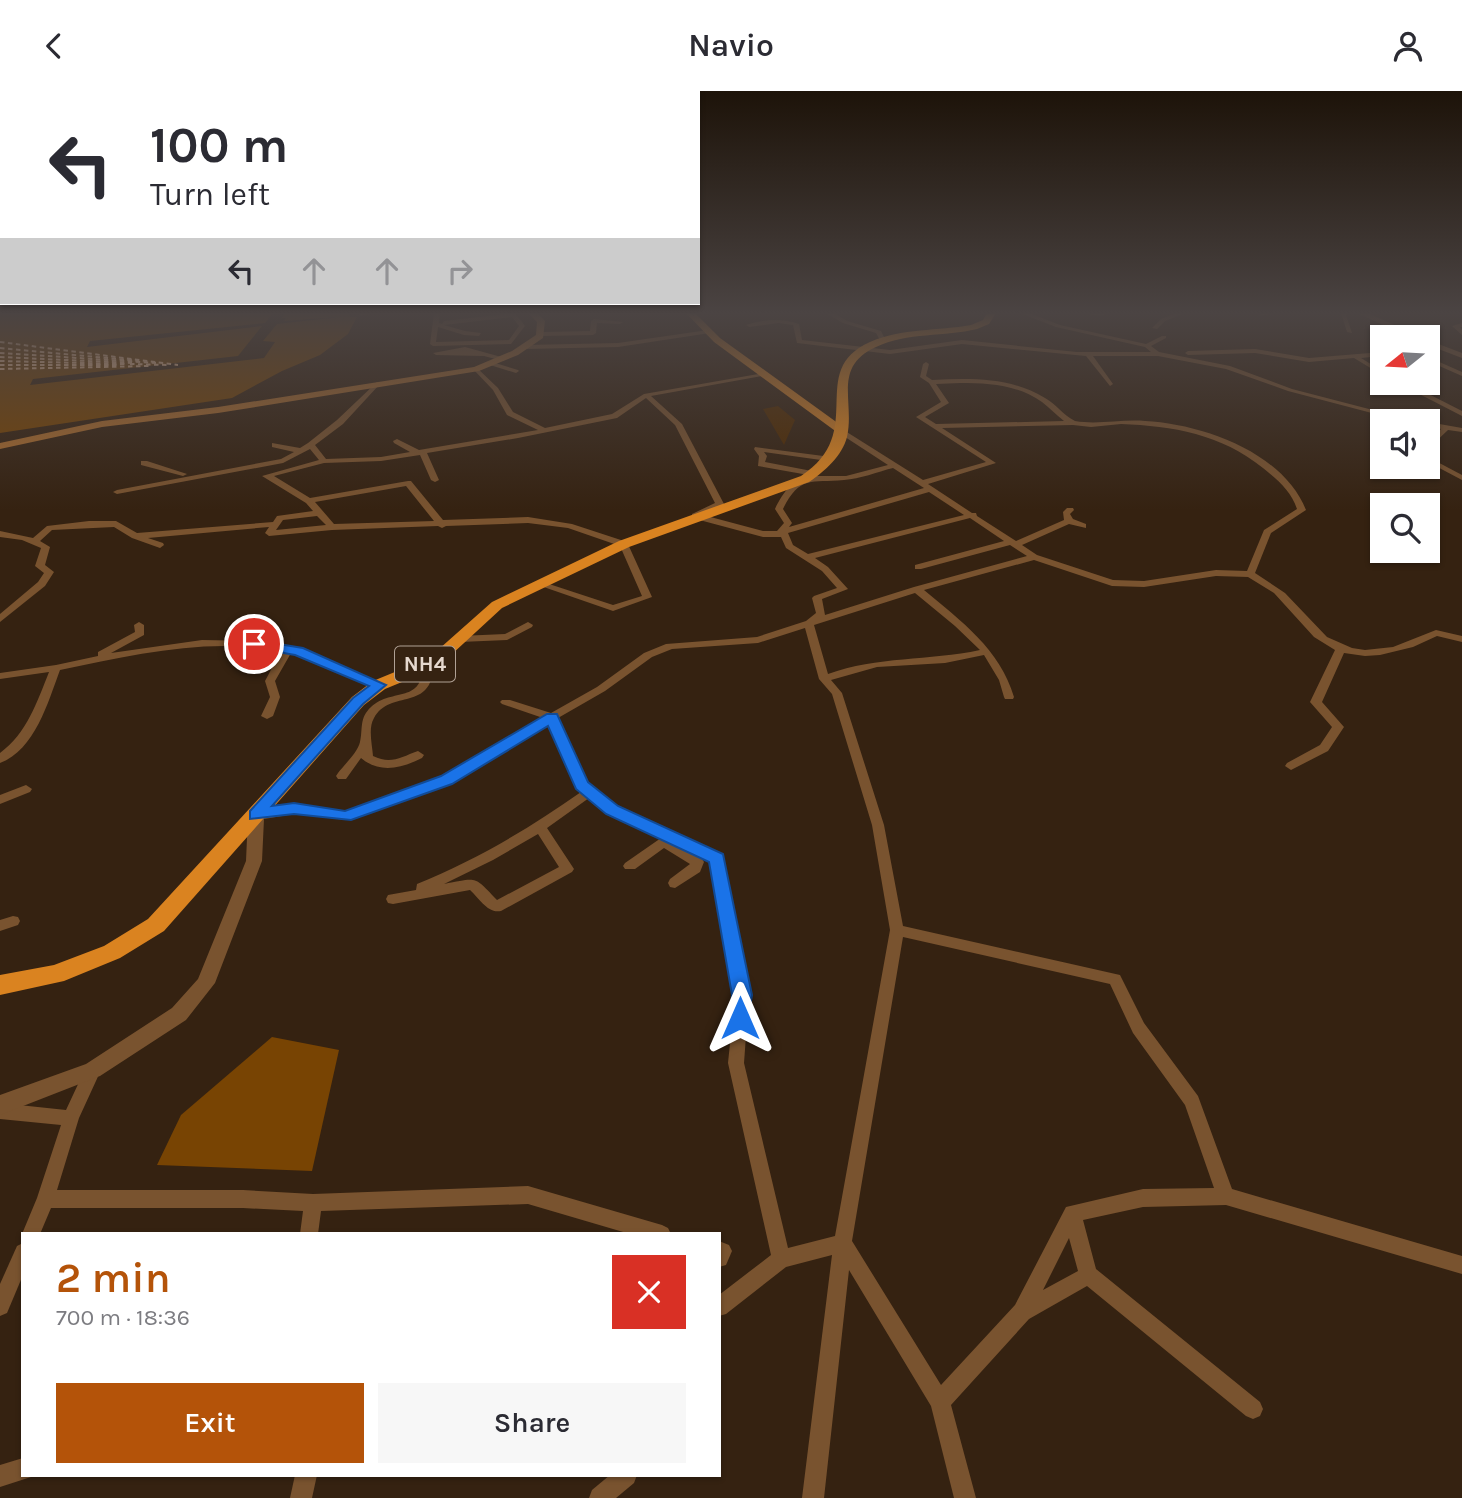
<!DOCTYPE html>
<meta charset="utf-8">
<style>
:root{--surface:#fff;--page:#f7f7f7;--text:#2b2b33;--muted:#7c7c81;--accent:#b45309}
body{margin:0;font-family:Karla,sans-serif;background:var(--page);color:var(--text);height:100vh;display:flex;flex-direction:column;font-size:26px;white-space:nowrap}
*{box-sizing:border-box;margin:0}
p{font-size:23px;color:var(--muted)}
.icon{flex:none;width:38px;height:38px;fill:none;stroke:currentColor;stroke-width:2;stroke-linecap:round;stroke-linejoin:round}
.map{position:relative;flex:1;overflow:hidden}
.drawer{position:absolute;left:21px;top:1141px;width:700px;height:245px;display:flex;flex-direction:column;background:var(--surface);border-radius:0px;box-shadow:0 2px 5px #0004}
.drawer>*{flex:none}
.guide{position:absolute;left:0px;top:0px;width:700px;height:214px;box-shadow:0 2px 5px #0004;background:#fff;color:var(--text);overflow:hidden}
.needle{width:46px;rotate:252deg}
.controls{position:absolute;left:1370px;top:234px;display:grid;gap:14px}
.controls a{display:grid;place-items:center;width:70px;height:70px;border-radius:0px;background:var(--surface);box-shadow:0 2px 5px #0004;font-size:35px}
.pin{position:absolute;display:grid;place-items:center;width:60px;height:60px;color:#fff;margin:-30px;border:4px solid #fff;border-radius:50%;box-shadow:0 2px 7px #0007}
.me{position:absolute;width:77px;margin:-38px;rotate:0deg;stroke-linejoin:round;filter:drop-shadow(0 0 5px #0008)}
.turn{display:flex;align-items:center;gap:24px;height:147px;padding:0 35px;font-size:32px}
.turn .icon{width:91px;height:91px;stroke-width:2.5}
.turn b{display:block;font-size:49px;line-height:60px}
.lanes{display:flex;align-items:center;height:66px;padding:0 35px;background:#0003;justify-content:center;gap:35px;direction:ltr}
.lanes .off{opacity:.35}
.round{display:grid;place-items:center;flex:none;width:74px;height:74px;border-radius:0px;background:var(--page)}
.summary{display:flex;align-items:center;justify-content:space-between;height:119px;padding:0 35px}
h1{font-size:42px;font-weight:600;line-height:52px;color:var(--accent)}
.action{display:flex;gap:14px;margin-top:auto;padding:14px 35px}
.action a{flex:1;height:80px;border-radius:0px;background:var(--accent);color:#fff;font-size:28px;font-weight:600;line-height:80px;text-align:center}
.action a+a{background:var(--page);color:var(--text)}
header{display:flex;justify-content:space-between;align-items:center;height:91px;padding:0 35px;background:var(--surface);font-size:32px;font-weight:600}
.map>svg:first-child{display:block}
.green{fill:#4f2a00}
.water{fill:#784403}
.pier{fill:#352211}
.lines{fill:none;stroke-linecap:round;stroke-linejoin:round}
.ferry{stroke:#ffcea4;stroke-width:2;stroke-dasharray:4.5 3.5;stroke-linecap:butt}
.minor{fill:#79532f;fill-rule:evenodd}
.tertiary{fill:#79532f;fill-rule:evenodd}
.secondary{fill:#a76a2d;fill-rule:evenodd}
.primary{fill:#ca7b26;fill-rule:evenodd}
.trunk{fill:#da8320;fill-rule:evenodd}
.route{fill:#1a73e8;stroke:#114b97;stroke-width:2}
.labels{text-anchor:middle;stroke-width:7;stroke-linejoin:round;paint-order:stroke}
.shield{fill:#352211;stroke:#b0a195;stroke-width:2}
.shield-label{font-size:21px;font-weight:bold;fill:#e5d8ce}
</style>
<header><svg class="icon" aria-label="back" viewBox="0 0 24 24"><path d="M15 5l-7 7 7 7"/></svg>Navio<svg class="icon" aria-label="person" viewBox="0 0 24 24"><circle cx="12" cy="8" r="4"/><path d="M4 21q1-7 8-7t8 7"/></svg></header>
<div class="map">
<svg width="1462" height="1407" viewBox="0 0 1462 1407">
<rect width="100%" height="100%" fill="#352211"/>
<path class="green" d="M778,315L795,329L784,354L763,318Z"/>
<g class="water">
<path d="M0,222H349L350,226H357L348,243L320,264L282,280L232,307L0,342Z"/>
<path d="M272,946L339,959L312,1080L157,1074L181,1024Z"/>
</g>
<path class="pier" d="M273,222H285L282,227H286L284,230L349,225L277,233L263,250L275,251L264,267L30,294L33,288L238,265L262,235L87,256L90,250L265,232Z"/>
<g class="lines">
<g class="ferry">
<path d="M0,251L178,274"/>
<path d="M0,257L139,270"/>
<path d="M0,262L156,272"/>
<path d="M0,266L132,272"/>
<path d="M0,270L125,273"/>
<path d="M130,273L167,274"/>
<path d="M0,274H118"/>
<path d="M0,278L149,275"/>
</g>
<g class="minor">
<path d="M360,222H377L358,225Z"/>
<path d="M434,222H440L439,232L442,233L444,230L515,222L525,235L511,253L433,255L430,253ZM512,226L519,235L509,249L436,251L438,236L464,244L479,245L481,242L465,240L444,234Z"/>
<path d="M826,222H834L847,230L881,240L886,250L881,251L876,242L843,232Z"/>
<path d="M1020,222H1029L1060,234L1146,253L1162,245H1166V247L1151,255L1159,261L1230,275L1292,298L1419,331H1406L1288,300L1226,278L1158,265H1093L1113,293L1110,295L1086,265L962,253L890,263L797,252L793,234L778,232L749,236L746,234C762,228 783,227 799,233L802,249L890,259L962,249L1077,261H1151L1145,256L1056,236Z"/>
<path d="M1080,222H1104L1105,223L1102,225Z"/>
<path d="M1176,222H1185L1165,230L1157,238L1152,237L1161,228Z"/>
<path d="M1261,222H1278L1259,225Z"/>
<path d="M1341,222H1349L1346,224L1352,242L1347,241Z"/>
<path d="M594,228L623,231L620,233L597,232L596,242L593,244L541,245L538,243L541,241L590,240L591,230Z"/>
<path d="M1462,232V236H1460L1462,239V244L1452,235Z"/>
<path d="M708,239L710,242L618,256L525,258L522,256L525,254L618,252Z"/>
<path d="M465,256L505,267L506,268L503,270L484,265L436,264L433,262Z"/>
<path d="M1255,258L1309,267L1382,261V265L1361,267L1382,280V284L1354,267L1309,271L1255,262L1188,264L1185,262L1188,260Z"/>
<path d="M1428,266L1462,281V285L1428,270Z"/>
<path d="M492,271L518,279L519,280L516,282L490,274V272Z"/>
<path d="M926,271L929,273L926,285L932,289C971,287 1011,286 1045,307C1056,313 1063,324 1075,330C1098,334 1122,328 1145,330C1202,333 1283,361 1306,419L1271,442L1255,482L1285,502L1327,546L1352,557L1365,559L1393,556L1436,539L1462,545V551L1437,545L1413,556L1380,564L1365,565L1344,562L1322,611L1344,636L1328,660L1291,679L1285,675L1287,672L1320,654L1332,636L1310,611L1335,559L1314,546L1274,502L1248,486L1216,485L1144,496L1112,495L1034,469L924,499C961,530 1000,558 1014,606L1013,608H1005L1004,606L999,589L984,564L945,572L877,576L831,589L842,602L884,734L903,835L1120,884L1144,932L1198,1005L1232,1098L1462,1165V1183L1226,1114L1143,1116L1083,1129L1096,1178L1260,1311L1263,1318L1260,1325L1253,1328L1246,1325L1087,1195L1029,1228L951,1314L976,1407H954L931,1315L849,1179L824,1407H802L832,1164L786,1176L726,1223L719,1225V1204L771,1164L728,972L735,904L711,770L684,757L702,768L704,771L700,781L675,797L670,796L668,792L670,788L690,773L664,757L635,778H625L623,775L625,772L661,747L608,722L589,707L547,737L574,778L572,781L501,820C488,823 479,807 470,799L393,813L388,812L386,808L388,804L416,799L417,793C476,769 530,737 581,701L575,694L549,633L450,692L349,728L345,729L294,722L288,718L294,714L344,721L442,686L543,627L502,613L500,611L502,609H510L551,622L597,596L644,562L666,553L757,546L806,530L816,522L812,507L814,505L837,497L822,480L786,457L781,446H763L692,427V423L715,412L675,334L646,307L617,327L518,347L427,362L439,389L435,391L431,389L420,364L381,370L324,372L274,385L310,407L408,390H411L443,429L528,426L572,433L627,451L652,506L613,520L535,493L537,491H543L613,514L642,505L620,455L568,437L528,432L446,435L442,437L438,435L332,439L269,445L265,442L269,436L148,447L163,452L164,454L160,457L132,447L114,436L52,439L40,450L50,456L45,474L54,481L45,495L0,531V523L38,491L44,482L35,475L41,457L22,449L0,446V440L33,447L47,435L89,430H116L137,442L273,431L277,425L313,420L306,412L262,385L319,369L310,358L283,372L117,403L113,401L117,399L281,368L294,361L272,356V352L300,357L308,352L337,329L377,291L380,293L379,294L343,333L315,354L326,368L381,366L410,361L394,352L393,350L397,348L419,359L538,339L507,324L493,299L473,278L476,276L498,297L513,321L545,337L612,323L644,303L764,282L765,283L762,285L651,305L682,333L724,413L703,424L763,440H777L784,432L775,418C783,401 794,386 814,385L758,375L759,365L754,358L755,356L831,366L832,368L828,370L764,361L767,365L765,371L817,381L818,383L814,385H846L888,374L839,342V338H842L923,389L986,371L916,326L941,311L929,292L920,286L923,273ZM960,292C989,292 1018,294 1042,311C1050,317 1056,324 1064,330L936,333L925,326L949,312L936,293ZM1121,333C1173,335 1221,343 1263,377C1278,389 1291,400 1297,418L1264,439L1247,480L1216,479L1144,490L1113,489L1037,464L1022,454L1069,433L1086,437V433L1073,428L1070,423L1074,419L1073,417H1067L1063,421L1064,429L1016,450L977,425L976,422H972L928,393L996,372L942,337L1073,334L1091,336ZM893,377L924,397L789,436L792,432L783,418C800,384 811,392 844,389C860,388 877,381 893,377ZM406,395L434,430L334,433L315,411ZM929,401L964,424L808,463L793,454L788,442ZM317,425L326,434L276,439L283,429ZM970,427L1004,450L915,474V478H921L1010,454L1027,465L914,496L825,524L822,508L848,498L828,476L815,467ZM915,502L955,535L980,559C929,570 877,565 828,583L814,534ZM805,537L819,588L832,603L872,734L890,839L835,1145L788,1157L744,972L749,904L724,767L722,764L616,716L595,697L586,692L558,627L605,600L652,566L672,558L758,552ZM538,743L559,776L497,809C473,784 478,787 444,793L493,769ZM903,846L1110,893L1133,942L1185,1014L1214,1097L1143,1098L1066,1116L1015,1214L941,1294L852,1150ZM1069,1147L1078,1180L1043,1199Z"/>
<path d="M1398,292H1407L1462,320V325Z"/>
<path d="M1428,331L1462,337V341L1448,339L1428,358V352L1441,338L1428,335Z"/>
<path d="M1428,366L1462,384V389L1428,371Z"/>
<path d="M141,370H147L187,383L183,385L141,374Z"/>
<path d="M139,531L144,534V544L111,562L202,549L260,550L288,554L316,563L384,594L379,597L375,596L319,572L291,562L275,590L280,606L273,625L267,628L261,625L270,606L265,590L281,560C207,546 133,564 60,579C48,611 35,659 0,672V662C27,642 37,611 49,581L0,588V582L56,574L98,565V561L135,541L134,534Z"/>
<path d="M528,531L533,534L532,536L507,549L460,551L455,548L460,545L505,543Z"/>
<path d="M428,569L433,572C434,622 390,597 374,627C368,637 372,653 373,665C391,674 401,666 418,660L424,664L422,667C402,677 380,683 361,667L346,688H338L336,685L338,682C344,674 358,661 360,651C363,638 359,627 371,616C393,596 423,614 423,572Z"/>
<path d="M26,694L32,698L30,701L0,713V704Z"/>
<path d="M13,825L18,826L20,830L18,834L0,840V829Z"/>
<path d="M93,972L99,974L101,979L79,1027L57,1099H243L313,1103L528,1095L662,1134L668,1137L671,1143H630L528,1113L321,1120L318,1143H300L303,1120L243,1117H51L40,1143H23V1145L22,1143L37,1107L61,1034L0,1028V1012L66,1019L87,974Z"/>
<path d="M719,1150L729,1154L732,1160L726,1174L719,1176Z"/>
<path d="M23,1152V1184L7,1222L0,1225V1193L17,1155Z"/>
<path d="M23,1367V1384L31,1386L0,1396V1374Z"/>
<path d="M295,1384H317L312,1407H290Z"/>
<path d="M610,1384H637L634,1392L616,1407H589L592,1399Z"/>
</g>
<g class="tertiary">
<path d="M1357,222H1368L1423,247H1412Z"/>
<path d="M1428,249L1462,262V267L1428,254Z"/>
<path d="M294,712L302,718L300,722L264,728L262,770L215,892L186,929L100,985L0,1024V1004L86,973L172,917L198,888L246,770L248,724L250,720Z"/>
</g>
<path class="secondary" d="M528,222H537L545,230L543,247L518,264L479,280L218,322L102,336L0,358V352L102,330L218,316L474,276L512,260L536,244L537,231Z"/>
<path class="primary" d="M686,222H695L720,247L846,338V342H838L714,251Z"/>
<path class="trunk" d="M987,222H996L989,233L977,238C945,246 907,241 876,256C832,276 855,310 847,346C842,365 825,380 809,391L629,456L502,517L451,564L419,584L385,598L364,614L164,840L120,867L64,890L0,904V884L54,874L104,855L148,828L352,606L373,590L407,576L439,558L492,511L619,450L801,385C869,341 805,280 870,251C902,237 938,240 971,234L983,229Z"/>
</g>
<linearGradient id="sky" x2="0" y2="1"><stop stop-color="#1d1309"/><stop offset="0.53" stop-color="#4b4443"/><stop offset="1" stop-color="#4b4443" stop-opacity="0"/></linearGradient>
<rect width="1462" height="419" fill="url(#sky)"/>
<path class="route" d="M254,549L303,557L386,594L363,613L272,715L294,712L345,720L441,685L547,623H557L588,691L618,715L723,763L752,904L747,933L740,935L733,933L730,927L732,904L709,771L606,723L576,698L548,635L452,693L351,729L294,723L250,728V720L353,607L369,595L295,564L250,556V551Z"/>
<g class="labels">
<rect class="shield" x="395" y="555.5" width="60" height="35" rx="5"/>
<g class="shield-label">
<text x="425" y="580">NH4</text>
</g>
</g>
</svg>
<div class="controls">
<a><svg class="needle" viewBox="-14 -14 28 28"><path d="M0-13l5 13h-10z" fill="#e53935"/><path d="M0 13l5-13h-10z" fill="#7c7c81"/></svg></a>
<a><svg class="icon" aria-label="sound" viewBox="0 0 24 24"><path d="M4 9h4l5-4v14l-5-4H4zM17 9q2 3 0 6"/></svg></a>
<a><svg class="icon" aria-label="search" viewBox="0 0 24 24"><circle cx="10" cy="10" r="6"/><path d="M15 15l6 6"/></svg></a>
</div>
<div class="pin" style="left:254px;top:553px;background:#d93025"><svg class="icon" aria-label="arrive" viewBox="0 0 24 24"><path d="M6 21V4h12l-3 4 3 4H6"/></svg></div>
<svg class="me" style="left:740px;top:927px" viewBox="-20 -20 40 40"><path d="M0-17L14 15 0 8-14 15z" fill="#1a73e8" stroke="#fff" stroke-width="4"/></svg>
<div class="guide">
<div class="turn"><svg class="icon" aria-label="left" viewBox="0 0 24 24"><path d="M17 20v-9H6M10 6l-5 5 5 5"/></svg><div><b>100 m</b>Turn left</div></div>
<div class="lanes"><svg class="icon" aria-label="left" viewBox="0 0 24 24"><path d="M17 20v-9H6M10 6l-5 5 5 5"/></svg><svg class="icon off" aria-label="ahead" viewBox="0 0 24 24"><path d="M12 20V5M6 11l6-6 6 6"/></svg><svg class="icon off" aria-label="ahead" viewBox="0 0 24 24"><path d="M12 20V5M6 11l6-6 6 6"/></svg><svg class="icon off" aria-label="right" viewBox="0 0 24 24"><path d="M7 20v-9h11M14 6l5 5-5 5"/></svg></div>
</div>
<section class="drawer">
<div class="summary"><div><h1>2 min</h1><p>700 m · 18:36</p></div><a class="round" style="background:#d93025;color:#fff"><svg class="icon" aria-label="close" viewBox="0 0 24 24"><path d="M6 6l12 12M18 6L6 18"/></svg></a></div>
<div class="action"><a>Exit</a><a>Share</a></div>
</section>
</div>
